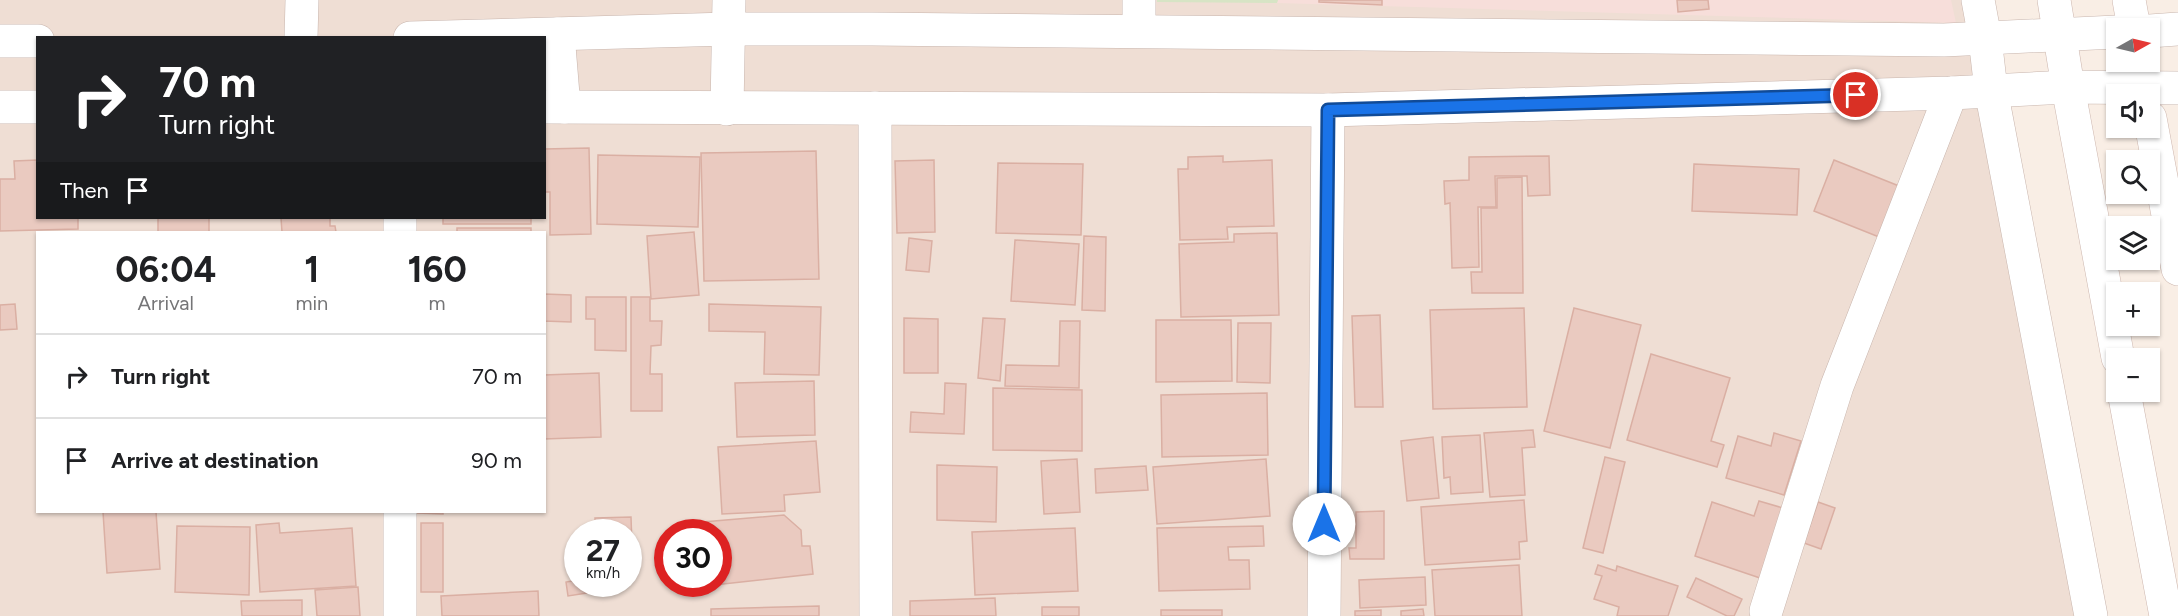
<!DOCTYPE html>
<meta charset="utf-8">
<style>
:root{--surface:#fff;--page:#f6f6f6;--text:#202124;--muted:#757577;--line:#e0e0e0}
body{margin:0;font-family:Figtree,sans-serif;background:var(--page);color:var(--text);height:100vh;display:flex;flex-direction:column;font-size:22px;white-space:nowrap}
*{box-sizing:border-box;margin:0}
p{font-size:20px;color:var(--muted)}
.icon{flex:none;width:33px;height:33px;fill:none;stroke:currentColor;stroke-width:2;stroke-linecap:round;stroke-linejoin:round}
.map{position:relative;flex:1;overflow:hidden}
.side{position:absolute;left:36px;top:231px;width:510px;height:282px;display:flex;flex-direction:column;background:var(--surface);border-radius:0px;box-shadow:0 2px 4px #0004}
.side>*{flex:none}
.guide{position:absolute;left:36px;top:36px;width:510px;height:183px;border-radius:0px;box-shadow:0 2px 4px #0004;background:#202124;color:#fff;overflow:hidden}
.needle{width:39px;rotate:82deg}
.controls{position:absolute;left:2106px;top:18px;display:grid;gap:12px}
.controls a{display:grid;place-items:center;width:54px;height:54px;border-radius:0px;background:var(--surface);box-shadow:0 2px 4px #0004;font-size:30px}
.speed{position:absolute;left:564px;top:519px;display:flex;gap:12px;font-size:30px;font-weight:700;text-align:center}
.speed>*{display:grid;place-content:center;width:78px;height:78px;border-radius:50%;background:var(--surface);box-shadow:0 2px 4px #0004;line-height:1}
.speed small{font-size:15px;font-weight:400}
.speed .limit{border:9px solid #d22;background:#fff;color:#111}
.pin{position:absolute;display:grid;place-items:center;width:51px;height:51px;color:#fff;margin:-26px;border:3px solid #fff;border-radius:50%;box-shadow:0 2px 6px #0007}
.me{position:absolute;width:66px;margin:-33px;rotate:0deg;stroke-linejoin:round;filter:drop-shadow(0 0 4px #0008)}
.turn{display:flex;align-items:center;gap:21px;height:126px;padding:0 24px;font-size:27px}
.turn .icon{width:78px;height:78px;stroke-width:2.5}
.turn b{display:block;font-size:42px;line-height:51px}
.then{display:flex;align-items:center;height:57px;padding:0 24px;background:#0003;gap:12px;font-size:22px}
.eta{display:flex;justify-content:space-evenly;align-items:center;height:102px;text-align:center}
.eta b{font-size:36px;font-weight:700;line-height:42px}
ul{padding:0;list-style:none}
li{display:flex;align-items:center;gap:18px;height:84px;padding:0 24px;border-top:2px solid var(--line)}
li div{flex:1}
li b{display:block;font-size:22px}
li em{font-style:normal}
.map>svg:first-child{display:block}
.residential{fill:#efded4;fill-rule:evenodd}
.commercial{fill:#f7deda}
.green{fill:#d7e4c5}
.building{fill:#eacac0;stroke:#daafa3;stroke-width:1.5}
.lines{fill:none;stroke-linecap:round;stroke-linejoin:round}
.minor-casing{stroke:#c8b5ad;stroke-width:34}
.tertiary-casing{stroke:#c8b5ad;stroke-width:34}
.secondary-casing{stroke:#cdb6ae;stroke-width:34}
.minor{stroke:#fff;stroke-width:33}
.tertiary{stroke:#fff;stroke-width:33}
.secondary{stroke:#fff;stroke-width:33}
.route-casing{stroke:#114b97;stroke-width:15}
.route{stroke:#1a73e8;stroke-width:10}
</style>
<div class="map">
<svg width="2178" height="616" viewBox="0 0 2178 616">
<rect width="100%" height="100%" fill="#f9eee5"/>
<path class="residential" d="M0,0H1978L2091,616H0ZM38,38H544V218H38ZM38,232H544V512H38ZM578,532H628V584H578ZM668,532H718V584H668Z"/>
<path class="commercial" d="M1278,0H1951L1956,23L1277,3Z"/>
<path class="green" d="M1157,0H1278L1277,3L1157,2Z"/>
<g class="building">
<path d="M1319,0H1382V5L1319,2Z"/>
<path d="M1677,0H1708L1709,9L1678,12Z"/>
<path d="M589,148L591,234L550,235V192H544V149Z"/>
<path d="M816,151L819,279L704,281L701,153Z"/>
<path d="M598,155L700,157L698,227L597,224Z"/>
<path d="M1223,156V162L1272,160L1274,226L1227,227L1228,239L1180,240L1178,169H1188V157Z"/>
<path d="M1549,156L1550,195L1528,196L1527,176H1495L1496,207H1478L1479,267L1452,268L1450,203L1445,204L1444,181L1469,180V157Z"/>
<path d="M38,160V218H78V229L0,231V179H15L14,161Z"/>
<path d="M934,160L935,232L897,233L895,161Z"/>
<path d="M1834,160L1899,186L1879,237L1814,211Z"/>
<path d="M998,163L1083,164L1081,235L996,233Z"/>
<path d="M1694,164L1799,169L1797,215L1692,211Z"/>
<path d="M1522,177L1523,293H1472L1471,272H1482L1481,208H1497V178Z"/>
<rect x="158" y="218" width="51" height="14"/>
<path d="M281,218H330V226H335L336,232H282Z"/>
<rect x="443" y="218" width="88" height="6"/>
<rect x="457" y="228" width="74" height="4"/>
<path d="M694,232L699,295L651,299L647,236Z"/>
<path d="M1277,233L1279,315L1181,317L1179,244L1234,242V234Z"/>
<path d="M1084,236L1106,237L1105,311L1082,310Z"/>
<path d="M909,238L932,241L929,272L906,270Z"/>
<path d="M1015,240L1079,244L1075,305L1011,301Z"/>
<path d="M544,294L571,295V322L544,321Z"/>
<path d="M586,297H626V351L595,350V319H586Z"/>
<path d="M631,297H650V321H662L661,345L651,346L650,374H662V411H631Z"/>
<path d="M15,304L17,329L0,330V305Z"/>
<path d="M709,304L821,307L819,375L764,374L765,332L709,331Z"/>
<path d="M1524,308L1527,407L1433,409L1430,310Z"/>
<path d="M1574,308L1641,325L1610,448L1544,431Z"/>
<path d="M1380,315L1383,407H1355L1352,316Z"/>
<path d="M904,318L938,319V373H904Z"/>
<path d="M983,318L1005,319L1000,381L978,378Z"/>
<path d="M1156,320H1231L1232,381L1156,382Z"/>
<path d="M1060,321H1080L1079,388L1005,386L1006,365L1059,366Z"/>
<path d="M1238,323H1271L1270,383L1237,382Z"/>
<path d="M1651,354L1730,378L1711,441L1724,445L1717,467L1627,440Z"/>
<path d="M599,373L601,437L544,439V375Z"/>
<path d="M814,381L815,435L737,437L735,383Z"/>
<path d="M945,383L966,384L964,434L910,432L911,412L944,414Z"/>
<path d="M993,388L1082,390V451L993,450Z"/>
<path d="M1267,393L1268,455L1162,457L1161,395Z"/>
<path d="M1533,430L1535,447L1522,448L1525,495L1490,497L1484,433Z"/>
<path d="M1774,433L1801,441L1784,495L1726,478L1738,436L1771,446Z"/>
<path d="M1480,435L1483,492L1451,494L1450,477L1444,478L1442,437Z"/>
<path d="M1433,437L1439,498L1407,501L1401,441Z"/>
<path d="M816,441L820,492L784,495L785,511L722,514L718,447Z"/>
<path d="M1605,457L1625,462L1603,553L1583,548Z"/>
<path d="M1077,459L1080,512L1044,514L1041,461Z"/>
<path d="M1266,459L1270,516L1157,524L1153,467Z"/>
<path d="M937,465L997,467L996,522L937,520Z"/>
<path d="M1146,466L1148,490L1096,493L1095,469Z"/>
<path d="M1524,500L1527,541L1519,542L1520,559L1425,565L1421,507Z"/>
<path d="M1759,501L1783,508L1760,578L1695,556L1712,502L1754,516Z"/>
<path d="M1818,502L1835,508L1821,549L1804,543Z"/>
<path d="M1384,511V559H1350L1349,548H1356V512Z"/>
<path d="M103,512H156L160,569L107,573Z"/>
<path d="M417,512H443V514L417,513Z"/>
<path d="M784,515L801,530L802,546H810L813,574L714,585L718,584V532H692L691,523Z"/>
<path d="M631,517L633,573H628V532H596L595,518Z"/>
<path d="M279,523L280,533L352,528L356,586L260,592L256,525Z"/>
<rect x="421" y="523" width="22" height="69"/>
<path d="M177,526L250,527L249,595L175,592Z"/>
<path d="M1263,526L1264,546L1228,547L1229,560H1249L1250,589L1159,591L1157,528Z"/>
<path d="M1075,528L1078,591L975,595L972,532Z"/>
<path d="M1519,565L1522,616H1435L1432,570Z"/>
<path d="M1598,565L1616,571L1617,566L1678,586L1668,616H1617L1619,607L1594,599L1602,576L1595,574Z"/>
<path d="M1425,577L1426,605L1360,608L1359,580Z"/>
<path d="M1696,578L1742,599L1734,616H1727L1687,597Z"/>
<path d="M578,580V584H592L593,592L568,596L566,582Z"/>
<path d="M358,587L360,616H317L315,590Z"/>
<path d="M538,591L539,616H442L441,596Z"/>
<path d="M995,598L996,616H910V601Z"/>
<path d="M302,600V616H242L241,601Z"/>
<path d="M819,606V616H711V609Z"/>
<rect x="1042" y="607" width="37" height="9"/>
<path d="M1423,609L1424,616H1401V611Z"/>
<rect x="1161" y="610" width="61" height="6"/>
<path d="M1381,610V616H1355V611Z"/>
</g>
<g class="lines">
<defs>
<g id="minor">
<path d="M1139,31V0"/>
<path d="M301,38L302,0"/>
<path d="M875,108L876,616"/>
<path d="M727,109L729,0"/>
<path d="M400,232V218"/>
<path d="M1766,611L1837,386L1951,93"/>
<path d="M400,616V512"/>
<path d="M1324,616L1328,110"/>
</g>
<g id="tertiary">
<path d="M1978,0L1985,38L1991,90L2091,616"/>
<path d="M2150,31L2178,29"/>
<path d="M558,34L564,107"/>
<path d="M410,38L728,29H872L1944,40L2116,32"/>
<path d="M0,41H38"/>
<path d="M0,107H38"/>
<path d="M544,107L1328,110L1951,93L2068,87L2178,88"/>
</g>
<g id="secondary">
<path d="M2054,0L2068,87L2118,358"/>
<path d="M2129,0L2134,28"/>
<path d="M2139,62L2145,94"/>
<path d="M2150,118L2178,269"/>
<path d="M2124,392L2166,616"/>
</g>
</defs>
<use href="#minor" class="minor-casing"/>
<use href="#tertiary" class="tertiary-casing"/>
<use href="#secondary" class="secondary-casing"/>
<use href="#minor" class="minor"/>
<use href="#tertiary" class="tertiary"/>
<use href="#secondary" class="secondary"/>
</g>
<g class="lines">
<defs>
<path id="route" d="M1324,524L1328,110L1856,95"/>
</defs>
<use href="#route" class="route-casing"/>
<use href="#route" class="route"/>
</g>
</svg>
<div class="controls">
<a><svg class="needle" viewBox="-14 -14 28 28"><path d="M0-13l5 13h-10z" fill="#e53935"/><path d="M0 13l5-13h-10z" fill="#757577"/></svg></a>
<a><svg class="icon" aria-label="sound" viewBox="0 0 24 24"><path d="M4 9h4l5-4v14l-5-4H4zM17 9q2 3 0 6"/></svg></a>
<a><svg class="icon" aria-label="search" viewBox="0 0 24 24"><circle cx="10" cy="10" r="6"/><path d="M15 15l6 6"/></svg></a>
<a><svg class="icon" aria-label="layers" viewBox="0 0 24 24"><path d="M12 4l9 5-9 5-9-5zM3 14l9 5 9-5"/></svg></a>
<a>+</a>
<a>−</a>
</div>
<div class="speed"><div>27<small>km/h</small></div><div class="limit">30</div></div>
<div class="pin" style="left:1856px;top:95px;background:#d93025"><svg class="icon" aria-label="arrive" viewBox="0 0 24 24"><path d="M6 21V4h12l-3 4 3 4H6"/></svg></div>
<svg class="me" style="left:1324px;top:524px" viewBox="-20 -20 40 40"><circle r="19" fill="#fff"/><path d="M0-13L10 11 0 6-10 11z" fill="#1a73e8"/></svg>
<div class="guide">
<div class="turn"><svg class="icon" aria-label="right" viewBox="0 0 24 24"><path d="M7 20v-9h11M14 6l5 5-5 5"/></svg><div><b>70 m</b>Turn right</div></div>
<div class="then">Then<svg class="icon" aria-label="arrive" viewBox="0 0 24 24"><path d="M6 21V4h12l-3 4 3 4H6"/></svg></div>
</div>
<section class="side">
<div class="eta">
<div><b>06:04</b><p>Arrival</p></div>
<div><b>1</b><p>min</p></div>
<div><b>160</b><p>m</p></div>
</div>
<ul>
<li><svg class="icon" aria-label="right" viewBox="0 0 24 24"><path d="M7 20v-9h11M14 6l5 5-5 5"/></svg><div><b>Turn right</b></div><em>70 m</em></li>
<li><svg class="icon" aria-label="arrive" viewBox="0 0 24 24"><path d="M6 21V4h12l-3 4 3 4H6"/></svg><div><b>Arrive at destination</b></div><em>90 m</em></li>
</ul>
</section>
</div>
